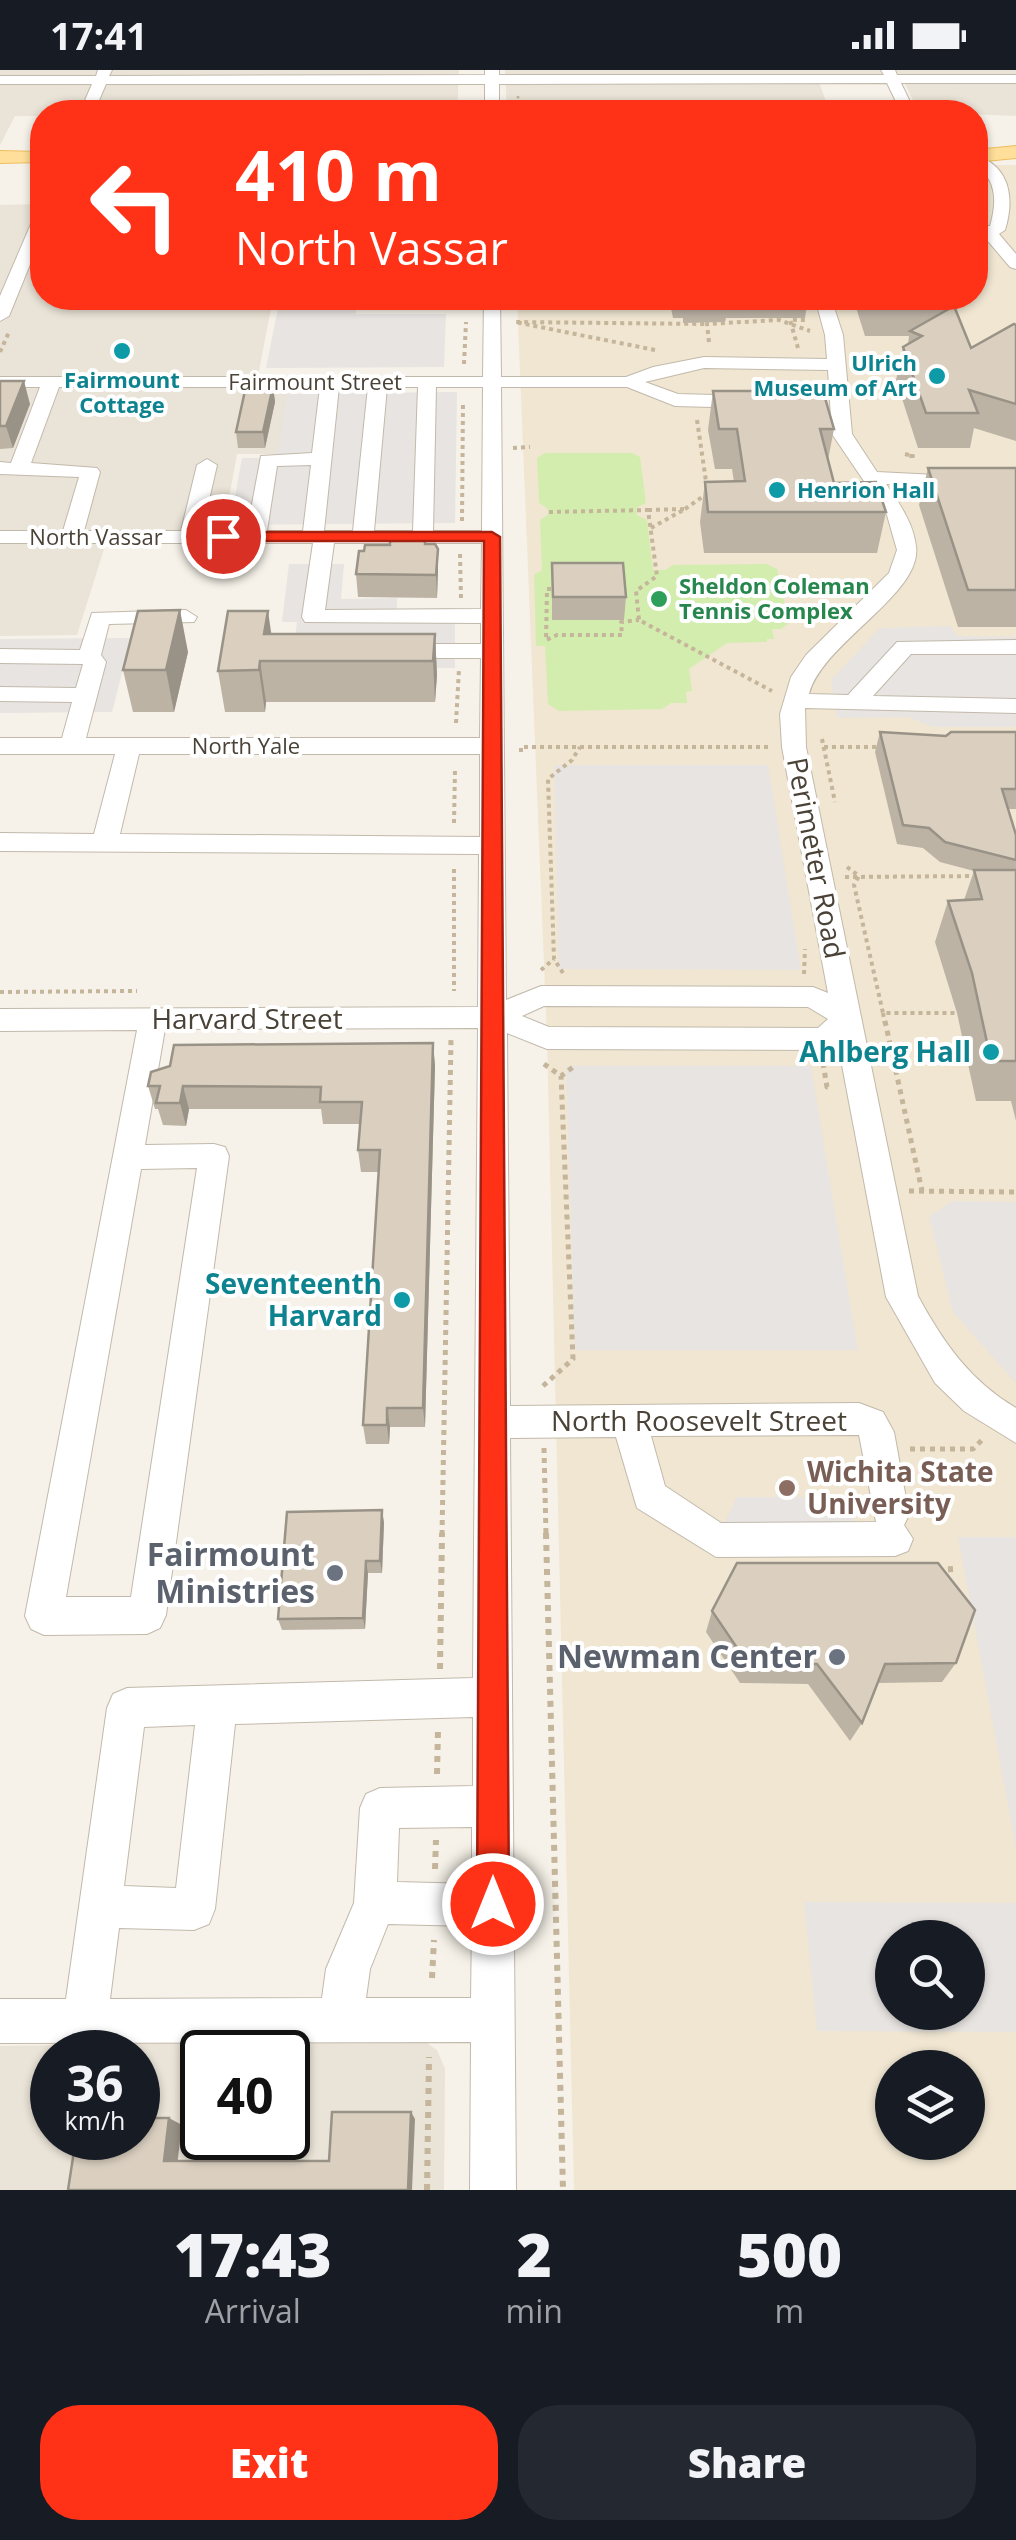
<!DOCTYPE html>
<style>
:root{--surface:#171b24;--page:#242831;--text:#f1f3f6;--muted:#9ea1a6;--accent:#ff3217}
body{margin:0;font-family:"Open Sans",sans-serif;background:var(--page);color:var(--text);height:100vh;display:flex;flex-direction:column;font-size:38px;white-space:nowrap}
*{box-sizing:border-box;margin:0}
p{font-size:32px;color:var(--muted)}
.icon{flex:none;width:55px;height:55px;fill:none;stroke:currentColor;stroke-width:2;stroke-linecap:round;stroke-linejoin:round}
.map{position:relative;height:2120px;overflow:hidden}
.sheet{display:flex;flex-direction:column;background:var(--surface);flex:1}
.sheet>*{flex:none}
.top-card{position:absolute;left:30px;top:30px;width:958px;height:210px;border-radius:40px;box-shadow:0 2px 8px #0004;background:#ff3217;color:#fff;overflow:hidden}
.buttons{position:absolute;left:875px;top:1850px;display:grid;gap:20px}
.buttons a{display:grid;place-items:center;width:110px;height:110px;border-radius:50%;background:var(--surface);box-shadow:0 2px 8px #0004;font-size:50px}
.speed{position:absolute;left:30px;top:1960px;display:flex;gap:20px;font-size:50px;font-weight:700;text-align:center}
.speed>*{display:grid;place-content:center;width:130px;height:130px;border-radius:50%;background:var(--surface);box-shadow:0 2px 8px #0004;line-height:1}
.speed small{font-size:25px;font-weight:400}
.speed .limit{border:5px solid #111;border-radius:15px;background:#fff;color:#111}
.pin{position:absolute;display:grid;place-items:center;width:85px;height:85px;color:#fff;margin:-42px;border:5px solid #fff;border-radius:50%;box-shadow:0 2px 10px #0007}
.me{position:absolute;width:110px;margin:-55px;rotate:0deg;stroke-linejoin:round;filter:drop-shadow(0 0 8px #0008)}
.turn{display:flex;align-items:center;gap:35px;height:210px;padding:0 40px;font-size:45px}
.turn .icon{width:130px;height:130px;stroke-width:2.5}
.turn b{display:block;font-size:70px;line-height:85px}
.eta{display:flex;justify-content:space-evenly;align-items:center;height:170px;text-align:center}
.eta b{font-size:60px;font-weight:800;line-height:70px}
.primary-button{display:flex;gap:20px;margin-top:auto;padding:20px 40px}
.primary-button a{flex:1;height:115px;border-radius:40px;background:var(--accent);color:#fff;font-size:40px;font-weight:800;line-height:115px;text-align:center}
.primary-button a+a{background:var(--page);color:var(--text)}
.status{display:flex;justify-content:space-between;align-items:center;height:70px;padding:0 50px;background:var(--surface);direction:ltr}
.status svg{height:28px;fill:currentColor}
.map>svg:first-child{display:block}
.residential{fill:#eae3d7;fill-rule:evenodd}
.education{fill:#f0e6d2;fill-rule:evenodd}
.green{fill:#d3edaf}
.parking{fill:#e7e4e1;fill-rule:evenodd}
.lines{fill:none;stroke-linecap:round;stroke-linejoin:round}
.minor-casing{stroke:#c2b9ab;stroke-width:2}
.major-casing{stroke:#eebe5f;stroke-width:2}
.path-far3{stroke:#c5b59b;stroke-width:2.5;stroke-dasharray:2.5 2.5;stroke-linecap:butt}
.path-far2{stroke:#c5b59b;stroke-width:4;stroke-dasharray:4 4;stroke-linecap:butt}
.path-far1{stroke:#c5b59b;stroke-width:5;stroke-dasharray:5 5;stroke-linecap:butt}
.path{stroke:#c5b59b;stroke-width:6;stroke-dasharray:6 6;stroke-linecap:butt}
.minor{fill:#fff;fill-rule:evenodd}
.major{fill:#ffdf99;fill-rule:evenodd}
.wall{fill:#bcb3a5}
.shaded-wall{fill:#999286}
.building{fill:#dbd0c0;stroke:#999286;stroke-width:2.5}
.route{fill:#ff3217;stroke:#a6200f;stroke-width:2.5}
.culture-dot{fill:#0f9aa8;stroke:#fff;stroke-width:4}
.leisure-dot{fill:#2e9e5b;stroke:#fff;stroke-width:4}
.education-dot{fill:#8d6e63;stroke:#fff;stroke-width:4}
.worship-dot{fill:#6b7280;stroke:#fff;stroke-width:4}
.labels{text-anchor:middle;stroke-width:8;stroke-linejoin:round;paint-order:stroke}
.far-culture-label{font-size:22px;font-weight:bold;fill:#0d838f;stroke:#fff;text-anchor:end}
.far-street-label{font-size:22px;fill:#4a4237;stroke:#fff}
.far-leisure-label{font-size:22px;font-weight:bold;fill:#27864d;stroke:#fff;text-anchor:start}
.street-label{font-size:28px;fill:#4a4237;stroke:#fff}
.culture-label{font-size:28px;font-weight:bold;fill:#0d838f;stroke:#fff;text-anchor:end}
.education-label{font-size:28px;font-weight:bold;fill:#785e54;stroke:#fff;text-anchor:start}
.near-worship-label{font-size:32px;font-weight:bold;fill:#5b616d;stroke:#fff;text-anchor:end}
</style>
<div class="status"><b>17:41</b><svg viewBox="0 0 49 12"><path d="M0 12V9h3v3zM5 12V6h3v6zM10 12V3h3v9zM15 12V0h3v12zM26 1h20v11H26zM47 4h2v5h-2z"/></svg></div>
<div class="map">
<svg width="1016" height="2120" viewBox="0 0 1016 2120">
<rect width="100%" height="100%" fill="#f6f2e9"/>
<g class="residential">
<path d="M0,0H459L457,42H42V46H15L0,75Z"/>
<path d="M505,0H1016V46L919,42L901,6L817,7L830,42H507Z"/>
<path d="M42,134V228H273L256,316L294,317L282,384H237L223,461L110,460L77,565L0,566V135Z"/>
<path d="M421,1969L437,1980L445,1999L444,2120H0V1976ZM52,1982H138V2068H52ZM202,1982H288V2068H202Z"/>
</g>
<path class="education" d="M975,95H1016V2120H574L547,968L517,228H975ZM892,1868H968V1942H892ZM892,1998H968V2072H892Z"/>
<path class="green" d="M545,383H632L640,387L646,433L636,438L637,445L647,450L653,500H665L673,495L767,494L777,499L789,553L781,559H772L774,569H767V572L727,573L689,599L692,621L686,622L687,633H671L662,639L559,641L548,634L545,576H536L534,505L542,500L540,450L548,445L547,438L539,433L537,388Z"/>
<g class="parking">
<path d="M280,228H357L356,244H446L444,297L266,298Z"/>
<path d="M457,322L455,453L230,455L242,388H277L287,324Z"/>
<path d="M289,494H344L341,529L397,528V539L455,538V598L313,599L293,586L297,552H282Z"/>
<path d="M950,556L957,566L1016,567V657H933L908,647L837,648L831,610L880,558Z"/>
<path d="M131,568L112,642L0,643V569Z"/>
<path d="M554,695H768L801,900L559,899Z"/>
<path d="M566,996H811L858,1280H575Z"/>
<path d="M953,1131L1016,1132V1313L953,1242L929,1146Z"/>
<path d="M737,1427H850L863,1436L841,1469L716,1470Z"/>
<path d="M958,1467H1016V1778Z"/>
<path d="M804,1832L1016,1833V1962L817,1961ZM892,1868H968V1942H892Z"/>
</g>
<g class="lines">
<defs>
<g id="minor">
<path d="M98,0H112L109,6L485,5V0H499V5H884L881,0H895L897,5H1016V13H901L915,42H901L887,13L499,14V42H485V14H106L94,42H80L92,14H0V6H96Z"/>
<path d="M975,85C1010,96 1015,128 1005,160L999,164L1016,184V199L1010,197L981,163L975,165V113L983,118V156H990C997,132 997,109 975,95Z"/>
<path d="M42,142V165L9,246L0,251V226L34,147Z"/>
<path d="M484,228H500L501,307H626L653,297L704,287L827,289L825,265L815,228H831L843,265L852,364L877,402L1016,409V421L886,414C899,433 913,452 916,476C923,524 822,573 809,624L848,625L897,572L1016,570V584H911L873,626L1016,629V643L805,638L806,677L918,1226C943,1272 970,1311 1016,1338V1373L964,1341L935,1313L886,1227L838,974L825,980L547,979L507,963L510,1336L859,1333L883,1342L894,1362L909,1445L904,1455L913,1469L908,1481L895,1486L716,1487L637,1438L616,1367L510,1368L516,2120H470L471,1972L0,1973V1929H66L107,1638L113,1624L127,1618L473,1608L478,958L165,959L145,1075L214,1074L225,1077L229,1086L166,1545L160,1558L147,1564L44,1565L31,1559L25,1546L137,960L0,961V939L478,937L479,784L0,781V763L94,764L115,684H0V668H62L72,632L0,631V617L76,618L83,594L0,593V579L80,580L92,543L186,540L197,547L194,552L109,554L101,585L106,592L86,668H480L481,588H395L384,581L395,574H481V553L305,552L302,547L313,473H0V461H63L79,407L0,404V392L11,393L40,317H0V307H483ZM704,298L828,300L832,364L887,445L897,480L889,503L806,585L791,607L780,644L782,677L828,923L813,917L541,916L506,930L501,317H627L675,336L753,338L762,332L753,326L678,324L645,312ZM59,317H320L312,383L261,386L247,461H202L217,395L207,389L197,395L181,461H84L100,402L97,398L31,393ZM339,317H368L353,461H324ZM387,317H418L413,461H374ZM436,317H483L482,461H433ZM311,395L303,461H267L277,396ZM334,473H482L481,539L325,540ZM139,684H480V767L120,764ZM544,936L808,937L828,949L818,958L549,957L522,946ZM197,1098L131,1527H66L141,1099ZM859,1365L876,1452L721,1453L665,1416L651,1366ZM473,1647V1716L380,1718L366,1724L360,1738L354,1833L326,1899L322,1928L110,1929L119,1858L194,1860L209,1854L215,1839L235,1654ZM195,1655L176,1818L124,1816L144,1657ZM472,1757V1814L397,1812L399,1758ZM388,1854L472,1856L471,1928H366L370,1899Z"/>
</g>
<g id="major">
<path d="M1016,76V88L975,92V80Z"/>
<path d="M0,81L42,82V92L0,93Z"/>
</g>
</defs>
<use href="#minor" class="minor-casing"/>
<use href="#major" class="major-casing"/>
<path class="path-far3" d="M518,26V42"/>
<g class="path-far2">
<path d="M709,272L707,254L779,250L810,261"/>
<path d="M798,278L790,250H806"/>
<path d="M655,280L515,252L707,254"/>
<path d="M0,282L9,262"/>
<path d="M464,294L466,252"/>
<path d="M697,350L707,418"/>
<path d="M513,378L530,377"/>
<path d="M905,384L913,386H906"/>
<path d="M685,439L705,425"/>
<path d="M648,440L685,439L651,458"/>
<path d="M549,442L648,440L657,506L636,521L639,550L772,621"/>
<path d="M462,451L463,332"/>
<path d="M460,484L461,528"/>
<path d="M551,519H547L546,570L557,565H622L621,552L639,550"/>
<path d="M456,653L459,599"/>
<path d="M822,669L835,732"/>
<path d="M824,677H883"/>
<path d="M521,682V677H770"/>
<path d="M454,753L455,699"/>
<path d="M847,797L859,806L854,815L883,943H957"/>
<path d="M454,799V921"/>
<path d="M845,807L979,806"/>
<path d="M541,900L554,889"/>
<path d="M563,903L554,889L548,709L572,690L580,677"/>
<path d="M804,904L805,879"/>
<path d="M0,922L137,921"/>
<path d="M883,943L885,954"/>
</g>
<g class="path-far1">
<path d="M885,951L922,1121"/>
<path d="M823,993L827,1017H831"/>
<path d="M544,994L561,1006L576,995"/>
<path d="M909,1121L1016,1122"/>
<path d="M543,1316L573,1289L561,1006"/>
<path d="M544,1378L546,1465"/>
<path d="M910,1379H973L985,1367"/>
<path d="M442,1465L451,970"/>
</g>
<g class="path">
<path d="M546,1463L563,2120"/>
<path d="M936,1500L953,1499"/>
<path d="M440,1599L442,1463"/>
<path d="M437,1704L438,1660"/>
<path d="M435,1799L436,1770"/>
<path d="M432,1908L434,1870"/>
<path d="M427,2120L429,1987"/>
</g>
<use href="#minor" class="minor"/>
<use href="#major" class="major"/>
</g>
<g class="wall">
<path d="M669,228H808L805,248H726L725,252L683,253V248H673Z"/>
<path d="M853,228H954L952,237L971,278L1016,255V371L974,358L970,378H918L896,310L903,277L908,274L909,266H865Z"/>
<path d="M0,311L30,334L13,378L0,379Z"/>
<path d="M273,316L275,332L265,378H238L236,362Z"/>
<path d="M713,321L834,359L828,390L834,413L886,442L877,483H704L700,452L705,412H734L732,399H715L708,360Z"/>
<path d="M928,398H1016V557H958L919,435Z"/>
<path d="M425,474L438,479L437,528L358,527L356,504Z"/>
<path d="M552,493L626,527L624,550H552Z"/>
<path d="M271,564H435L437,605L435,632H266L265,642H225L218,601Z"/>
<path d="M188,582L174,642H133L123,600Z"/>
<path d="M880,662L946,666L1016,662V739H1008L1016,765V1051L1011,1031H976L957,943L935,872L948,831L964,830L974,801L940,792L923,778L897,774L875,682Z"/>
<path d="M433,973L435,996L425,1357H390L389,1374H366L363,1355L379,1102H361L358,1080L360,1054H323L321,1039H189L186,1056L163,1055L158,1039H155L148,1016Z"/>
<path d="M384,1452L382,1503H368L365,1559L282,1560L278,1549Z"/>
<path d="M712,1541L956,1593L942,1612L877,1613L862,1653L850,1671L808,1614L740,1613L706,1562Z"/>
</g>
<g class="shaded-wall">
<path d="M24,311L30,334L13,378L6,356Z"/>
<path d="M273,316L275,332L265,378L263,362Z"/>
<path d="M438,479V502L437,528L436,505Z"/>
<path d="M180,540L188,582L174,642L166,600Z"/>
<path d="M268,541L274,582L264,564Z"/>
<path d="M435,564L437,605L435,632L433,591Z"/>
<path d="M260,591L266,632L265,642L259,600Z"/>
<path d="M433,973L435,996L425,1357L423,1338Z"/>
<path d="M183,1016L189,1039L186,1056L180,1033Z"/>
<path d="M387,1338L390,1357L389,1374L387,1355Z"/>
<path d="M382,1440L384,1452L382,1503L380,1491Z"/>
<path d="M366,1491L368,1503L365,1559L363,1548Z"/>
<path d="M411,2042L415,2049L412,2120H408Z"/>
<path d="M169,2048L182,2055L177,2096L164,2091Z"/>
</g>
<g class="building">
<path d="M954,236L971,278L1014,254L1016,255V334L969,320L978,343H926L903,277L922,266L910,261Z"/>
<path d="M0,311H24L6,356H0Z"/>
<path d="M246,316H273L263,362H236Z"/>
<path d="M713,321H823L834,359H820L834,413L876,412L886,442H708L705,412L745,411L737,359H719Z"/>
<path d="M928,398H1016V520H968Z"/>
<path d="M390,469H425V474H435L438,479L436,505L356,504L359,481H364L365,475H390Z"/>
<path d="M552,493H623L626,527H553Z"/>
<path d="M180,540L166,600H123L138,541Z"/>
<path d="M228,541H268L264,564H435L433,591H260L259,600L218,601Z"/>
<path d="M880,662L946,666L951,662H1016V719H1002L1016,765V790L945,772L929,758L903,755Z"/>
<path d="M974,800H1016V991H991L972,903L948,831L982,829Z"/>
<path d="M433,973L423,1338H387V1355H363L380,1080H358L362,1032H320L321,1017L183,1016L180,1033H156L160,1016H148L151,1002L170,996L174,975Z"/>
<path d="M382,1440L380,1491H366L363,1548L278,1549L287,1442Z"/>
<path d="M737,1493H938L975,1540L956,1593L885,1594L862,1653L817,1594H748L712,1541Z"/>
<path d="M332,2042H411L408,2120H68L76,2068H138V2048H169L164,2091H329Z"/>
</g>
<path class="route" d="M492,462L500,467L509,1834L504,1846L493,1850L481,1846L477,1834L484,471H223L215,466L223,462Z"/>
<g class="culture-dot">
<circle cx="122" cy="281" r="10"/>
<circle cx="937" cy="306" r="10"/>
<circle cx="777" cy="420" r="10"/>
<circle cx="991" cy="982" r="10"/>
<circle cx="402" cy="1230" r="10"/>
</g>
<circle class="leisure-dot" cx="659" cy="529" r="10"/>
<circle class="education-dot" cx="787" cy="1418" r="10"/>
<g class="worship-dot">
<circle cx="335" cy="1503" r="10"/>
<circle cx="837" cy="1587" r="10"/>
</g>
<g class="labels">
<g class="far-culture-label">
<text x="917" y="301">Ulrich<tspan x="917" dy="25">Museum of Art</tspan></text>
<text x="122" y="318" text-anchor="middle">Fairmount<tspan x="122" dy="25">Cottage</tspan></text>
<text x="797" y="428" text-anchor="start">Henrion Hall</text>
</g>
<g class="far-street-label">
<text x="315" y="320">Fairmount Street</text>
<text x="96" y="475">North Vassar</text>
<text x="246" y="684">North Yale</text>
</g>
<g class="far-leisure-label">
<text x="679" y="524">Sheldon Coleman<tspan x="679" dy="25">Tennis Complex</tspan></text>
</g>
<g class="street-label">
<text transform="translate(816 788) rotate(79)" y="10">Perimeter Road</text>
<text x="247" y="959">Harvard Street</text>
<text x="699" y="1361">North Roosevelt Street</text>
</g>
<g class="culture-label">
<text x="971" y="992">Ahlberg Hall</text>
<text x="382" y="1224">Seventeenth<tspan x="382" dy="32">Harvard</tspan></text>
</g>
<g class="education-label">
<text x="807" y="1412">Wichita State<tspan x="807" dy="32">University</tspan></text>
</g>
<g class="near-worship-label">
<text x="315" y="1496">Fairmount<tspan x="315" dy="37">Ministries</tspan></text>
<text x="817" y="1598">Newman Center</text>
</g>
</g>
</svg>
<div class="buttons">
<a><svg class="icon" aria-label="search" viewBox="0 0 24 24"><circle cx="10" cy="10" r="6"/><path d="M15 15l6 6"/></svg></a>
<a><svg class="icon" aria-label="layers" viewBox="0 0 24 24"><path d="M12 4l9 5-9 5-9-5zM3 14l9 5 9-5"/></svg></a>
</div>
<div class="speed"><div>36<small>km/h</small></div><div class="limit">40</div></div>
<div class="pin" style="left:223px;top:466px;background:#d93025"><svg class="icon" aria-label="arrive" viewBox="0 0 24 24"><path d="M6 21V4h12l-3 4 3 4H6"/></svg></div>
<svg class="me" style="left:493px;top:1834px" viewBox="-20 -20 40 40"><circle r="17" fill="#ff3217" stroke="#fff" stroke-width="3"/><path d="M0-11L8 9 0 5-8 9z" fill="#fff"/></svg>
<div class="top-card">
<div class="turn"><svg class="icon" aria-label="left" viewBox="0 0 24 24"><path d="M17 20v-9H6M10 6l-5 5 5 5"/></svg><div><b>410 m</b>North Vassar</div></div>
</div>
</div>
<section class="sheet">
<div class="eta">
<div><b>17:43</b><p>Arrival</p></div>
<div><b>2</b><p>min</p></div>
<div><b>500</b><p>m</p></div>
</div>
<div class="primary-button"><a>Exit</a><a>Share</a></div>
</section>
